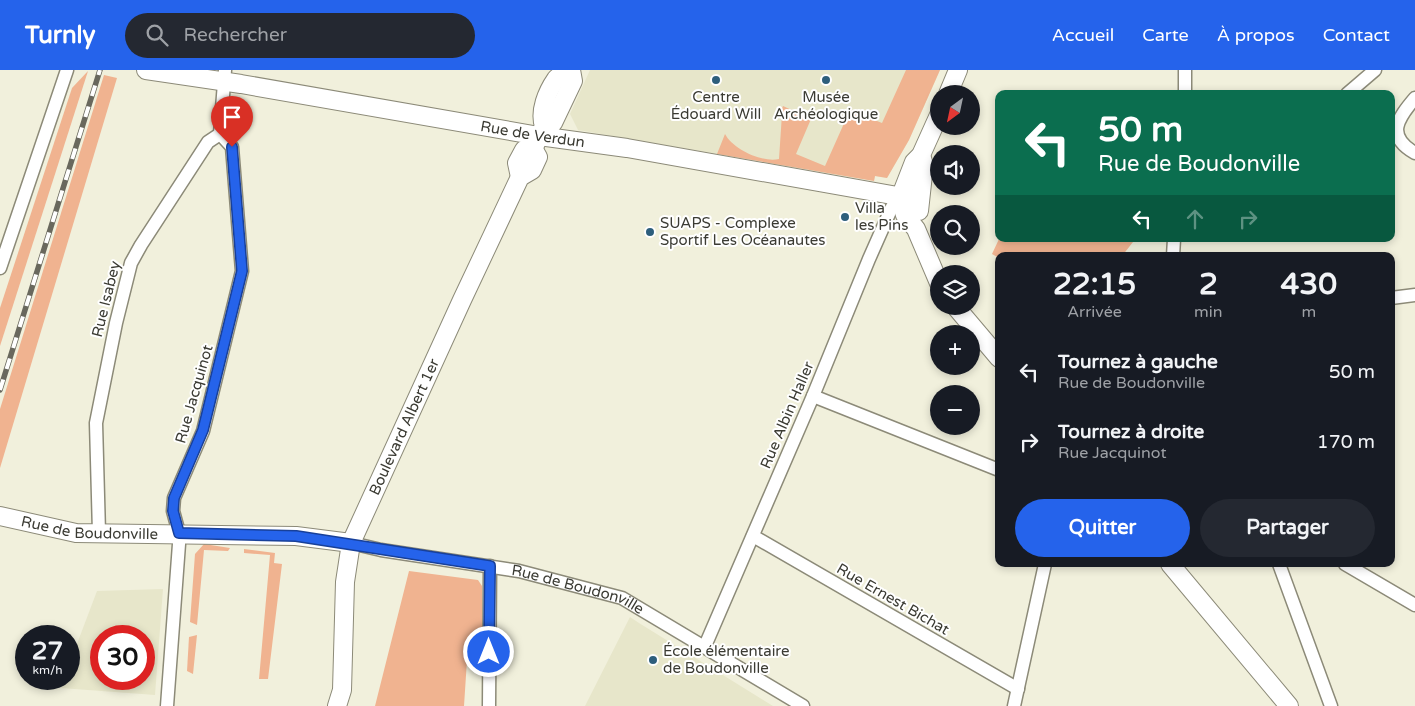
<!DOCTYPE html>
<html lang="fr">
<meta charset="utf-8">
<style>
:root{--surface:#171b24;--page:#242831;--text:#f1f3f6;--muted:#9ea1a6;--accent:#2563eb}
body{margin:0;font-family:"Varela Round",sans-serif;background:var(--page);color:var(--text);height:100vh;display:flex;flex-direction:column;font-size:19px;white-space:nowrap}
*{box-sizing:border-box;margin:0}
p{font-size:16px;color:var(--muted)}
.icon{flex:none;width:28px;height:28px;fill:none;stroke:currentColor;stroke-width:2;stroke-linecap:round;stroke-linejoin:round}
.map{position:relative;flex:1;overflow:hidden}
.drawer{position:absolute;left:995px;top:182px;width:400px;height:315px;display:flex;flex-direction:column;background:var(--surface);border-radius:10px;box-shadow:0 2px 8px #0003}
.drawer>*{flex:none}
.guide{position:absolute;left:995px;top:20px;width:400px;height:152px;border-radius:10px;box-shadow:0 2px 8px #0003;background:#0b6e4f;color:#fff;overflow:hidden}
.needle{width:32px;rotate:213deg}
.controls{position:absolute;left:930px;top:15px;display:grid;gap:10px}
.controls a{display:grid;place-items:center;width:50px;height:50px;border-radius:50%;background:var(--surface);box-shadow:0 2px 8px #0003;font-size:25px}
.speed{position:absolute;left:15px;top:555px;display:flex;gap:10px;font-size:25px;font-weight:700;text-align:center}
.speed>*{display:grid;place-content:center;width:65px;height:65px;border-radius:50%;background:var(--surface);box-shadow:0 2px 8px #0003;line-height:1}
.speed small{font-size:12px;font-weight:400}
.speed .limit{border:8px solid #d22;background:#fff;color:#111}
.pin{position:absolute;display:grid;place-items:center;width:42px;height:42px;color:#fff;margin:-51px -21px;border-radius:50% 50% 50% 0;rotate:-45deg;box-shadow:0 0 5px #0007}
.pin .icon{rotate:45deg}
.me{position:absolute;width:55px;margin:-28px;rotate:0deg;stroke-linejoin:round;filter:drop-shadow(0 0 4px #0008)}
.turn{display:flex;align-items:center;gap:18px;height:105px;padding:0 20px;font-size:22px}
.turn .icon{width:65px;height:65px;stroke-width:2.5}
.turn b{display:block;font-size:35px;line-height:42px}
.lanes{display:flex;align-items:center;height:48px;padding:0 20px;background:#0003;justify-content:center;gap:25px;direction:ltr}
.lanes .off{opacity:.35}
.eta{display:flex;justify-content:space-evenly;align-items:center;height:85px;text-align:center}
.eta b{font-size:30px;font-weight:700;line-height:35px}
.button{display:flex;gap:10px;margin-top:auto;padding:10px 20px}
.button a{flex:1;height:58px;border-radius:30px;background:var(--accent);color:#fff;font-size:20px;font-weight:700;line-height:58px;text-align:center}
.button a+a{background:var(--page);color:var(--text)}
ul{padding:0;list-style:none}
li{display:flex;align-items:center;gap:15px;height:70px;padding:0 20px}
li div{flex:1}
li b{display:block;font-size:19px}
li em{font-style:normal}
header{display:flex;align-items:center;gap:30px;box-sizing:border-box;height:70px;padding:0 25px;background:var(--accent);color:#fff}
header strong{font-size:24px}
nav{display:flex;gap:28px;margin-inline-start:auto;font-size:18px}
.search{width:350px;height:45px;background:var(--page);display:flex;align-items:center;gap:12px;box-sizing:border-box;padding:0 18px;border-radius:28px;color:var(--muted);font-size:19px}
.map>svg:first-child{display:block}
.built{fill:#e7e6ca;fill-rule:evenodd}
.green{fill:#f0b390}
.lines{fill:none;stroke-linecap:round;stroke-linejoin:round}
.street-casing{stroke:#8c8a78;stroke-width:15}
.secondary-casing{stroke:#8c8a78;stroke-width:20}
.street{stroke:#fff;stroke-width:12}
.secondary{stroke:#fff;stroke-width:18}
.rail-casing{stroke:#69685d;stroke-width:5.5}
.rail{stroke:#fff;stroke-width:4;stroke-dasharray:11;stroke-linecap:butt}
.route-casing{stroke:#184099;stroke-width:12}
.route{stroke:#2563eb;stroke-width:9}
.poi-dot{fill:#2d5e7c;stroke:#fff;stroke-width:2}
.labels{text-anchor:middle;stroke-width:4;stroke-linejoin:round;paint-order:stroke}
.poi-label{font-size:15px;fill:#3b3b33;stroke:#fff;text-anchor:start}
.street-label{font-size:15px;fill:#3b3b33;stroke:#fff}
</style>
<header>
<strong>Turnly</strong>
<div class="search"><svg class="icon" aria-label="search" viewBox="0 0 24 24"><circle cx="10" cy="10" r="6"/><path d="M15 15l6 6"/></svg>Rechercher</div>
<nav><a>Accueil</a><a>Carte</a><a>À propos</a><a>Contact</a></nav>
</header>
<div class="map">
<svg width="1415" height="636" viewBox="0 0 1415 636">
<rect width="100%" height="100%" fill="#f1f0dc"/>
<g class="built">
<path d="M590,0H940L909,70L887,108L875,106L874,111L578,60L570,44Z"/>
<path d="M163,519L155,625L61,618L64,609H69V595L97,521ZM101,566H144V609H101Z"/>
<path d="M630,547L639,553L773,636H585Z"/>
</g>
<g class="green">
<path d="M906,0H940L909,70L887,108L875,106L874,111L717,84L725,64C733,79 762,93 779,89L782,44L780,43L783,36L811,49L796,84L825,96L850,40L882,53Z"/>
<path d="M88,1L0,276V238L72,18Z"/>
<path d="M104,5L117,8L0,398V339Z"/>
<path d="M999,169H1127L1133,172L1122,186H999V188L992,184Z"/>
<path d="M204,474L230,478L228,481L204,480L197,555L190,552L195,484Z"/>
<path d="M244,479L275,483L274,493L282,494L268,609H259L270,485L244,483Z"/>
<path d="M409,501L478,510L482,516V560L477,559L473,591L467,590L464,636H375Z"/>
<path d="M197,565L193,604L187,601L189,567Z"/>
</g>
<g class="lines">
<defs>
<g id="street">
<path d="M1185,24V0"/>
<path d="M1347,24L1375,0"/>
<path d="M1415,28C1398,48 1385,66 1415,83"/>
<path d="M220,64L225,0"/>
<path d="M1173,186L1174,169"/>
<path d="M0,198L67,0"/>
<path d="M1391,228L1415,225"/>
<path d="M813,326L999,400"/>
<path d="M99,463L96,353L116,253L131,193L141,175L208,72L220,64"/>
<path d="M753,466L1018,619"/>
<path id="s1" d="M351,473L381,480L519,501L622,528L803,636"/>
<path d="M1279,494L1331,636"/>
<path d="M1345,494L1415,535"/>
<path d="M705,576L813,326L869,189L892,137L900,128"/>
<path d="M167,636L179,474V463L173,441L174,428L203,361L242,201L232,77L220,64"/>
<path d="M489,636L490,496"/>
<path d="M1014,636L1045,494"/>
</g>
<g id="secondary">
<path id="s2" d="M146,0L241,14L539,66L627,78L920,130"/>
<path d="M948,24L958,0"/>
<path d="M939,45L921,85L914,92L900,128L905,145L916,159L939,213"/>
<path d="M544,56L553,53L573,11L571,0"/>
<path d="M535,75L544,56C539,41 547,22 556,9C559,5 566,3 570,0"/>
<path d="M520,107L517,93L524,80L533,78"/>
<path d="M919,141L924,95L921,85"/>
<path d="M955,236L999,288"/>
<path id="s3" d="M0,446L76,463L296,466L351,473"/>
<path d="M1170,494L1289,636"/>
<path id="s4" d="M337,636L342,620L345,512L351,473L462,230L520,107L532,100L538,87L533,78"/>
</g>
</defs>
<use href="#street" class="street-casing"/>
<use href="#secondary" class="secondary-casing"/>
<use href="#street" class="street"/>
<use href="#secondary" class="secondary"/>
<defs>
<path id="rail" d="M0,320L100,0"/>
</defs>
<use href="#rail" class="rail-casing"/>
<use href="#rail" class="rail"/>
</g>
<g class="lines">
<defs>
<path id="route" d="M232,77L242,201L203,360L174,428L173,441L179,463L296,466L490,496L489,582"/>
</defs>
<use href="#route" class="route-casing"/>
<use href="#route" class="route"/>
</g>
<g class="poi-dot">
<circle cx="716" cy="10" r="5"/>
<circle cx="826" cy="10" r="5"/>
<circle cx="845" cy="147" r="5"/>
<circle cx="650" cy="162" r="5"/>
<circle cx="653" cy="590" r="5"/>
</g>
<g class="labels">
<g class="poi-label">
<text x="716" y="32" text-anchor="middle">Centre<tspan x="716" dy="17">Édouard Will</tspan></text>
<text x="826" y="32" text-anchor="middle">Musée<tspan x="826" dy="17">Archéologique</tspan></text>
<text x="855" y="143">Villa<tspan x="855" dy="17">les Pins</tspan></text>
<text x="660" y="158">SUAPS - Complexe<tspan x="660" dy="17">Sportif Les Océanautes</tspan></text>
<text x="663" y="586">École élémentaire<tspan x="663" dy="17">de Boudonville</tspan></text>
</g>
<g class="street-label">
<text dy="5" stroke="none"><textPath href="#s2" startOffset="392">Rue de Verdun</textPath></text>
<text transform="translate(106 229) rotate(-76)" y="5">Rue Isabey</text>
<text transform="translate(194 324) rotate(-74)" y="5">Rue Jacquinot</text>
<text transform="translate(787 345) rotate(-67)" y="5">Rue Albin Haller</text>
<text dy="5" stroke="none"><textPath href="#s4" startOffset="292">Boulevard Albert 1er</textPath></text>
<text dy="5" stroke="none"><textPath href="#s3" startOffset="91">Rue de Boudonville</textPath></text>
<text dy="5" stroke="none"><textPath href="#s1" startOffset="232">Rue de Boudonville</textPath></text>
<text transform="translate(893 529) rotate(30)" y="5">Rue Ernest Bichat</text>
</g>
</g>
</svg>
<div class="controls">
<a><svg class="needle" viewBox="-14 -14 28 28"><path d="M0-13l5 13h-10z" fill="#e53935"/><path d="M0 13l5-13h-10z" fill="#9ea1a6"/></svg></a>
<a><svg class="icon" aria-label="sound" viewBox="0 0 24 24"><path d="M4 9h4l5-4v14l-5-4H4zM17 9q2 3 0 6"/></svg></a>
<a><svg class="icon" aria-label="search" viewBox="0 0 24 24"><circle cx="10" cy="10" r="6"/><path d="M15 15l6 6"/></svg></a>
<a><svg class="icon" aria-label="layers" viewBox="0 0 24 24"><path d="M12 4l9 5-9 5-9-5zM3 14l9 5 9-5"/></svg></a>
<a>+</a>
<a>−</a>
</div>
<div class="speed"><div>27<small>km/h</small></div><div class="limit">30</div></div>
<div class="pin" style="left:232px;top:77px;background:#d93025"><svg class="icon" aria-label="arrive" viewBox="0 0 24 24"><path d="M6 21V4h12l-3 4 3 4H6"/></svg></div>
<svg class="me" style="left:489px;top:582px" viewBox="-20 -20 40 40"><circle r="17" fill="#2563eb" stroke="#fff" stroke-width="3"/><path d="M0-11L8 9 0 5-8 9z" fill="#fff"/></svg>
<div class="guide">
<div class="turn"><svg class="icon" aria-label="left" viewBox="0 0 24 24"><path d="M17 20v-9H6M10 6l-5 5 5 5"/></svg><div><b>50 m</b>Rue de Boudonville</div></div>
<div class="lanes"><svg class="icon" aria-label="left" viewBox="0 0 24 24"><path d="M17 20v-9H6M10 6l-5 5 5 5"/></svg><svg class="icon off" aria-label="ahead" viewBox="0 0 24 24"><path d="M12 20V5M6 11l6-6 6 6"/></svg><svg class="icon off" aria-label="right" viewBox="0 0 24 24"><path d="M7 20v-9h11M14 6l5 5-5 5"/></svg></div>
</div>
<section class="drawer">
<div class="eta">
<div><b>22:15</b><p>Arrivée</p></div>
<div><b>2</b><p>min</p></div>
<div><b>430</b><p>m</p></div>
</div>
<ul>
<li><svg class="icon" aria-label="left" viewBox="0 0 24 24"><path d="M17 20v-9H6M10 6l-5 5 5 5"/></svg><div><b>Tournez à gauche</b><p>Rue de Boudonville</p></div><em>50 m</em></li>
<li><svg class="icon" aria-label="right" viewBox="0 0 24 24"><path d="M7 20v-9h11M14 6l5 5-5 5"/></svg><div><b>Tournez à droite</b><p>Rue Jacquinot</p></div><em>170 m</em></li>
</ul>
<div class="button"><a>Quitter</a><a>Partager</a></div>
</section>
</div>
